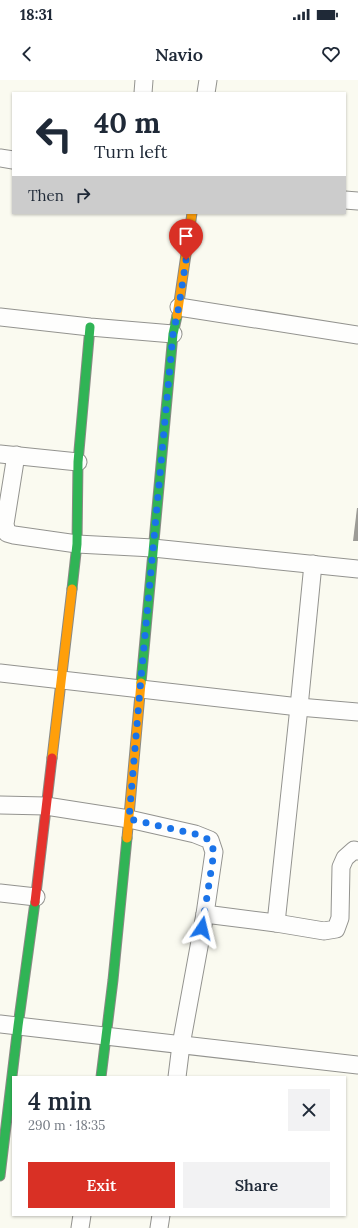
<!DOCTYPE html>
<meta charset="utf-8">
<style>
:root{--surface:#fff;--page:#f2f2f3;--text:#1f2937;--muted:#747a83;--accent:#d93025}
body{margin:0;font-family:Lora,serif;background:var(--page);color:var(--text);height:100vh;display:flex;flex-direction:column;font-size:15px;white-space:nowrap}
*{box-sizing:border-box;margin:0}
p{font-size:13px;color:var(--muted)}
.icon{flex:none;width:22px;height:22px;fill:none;stroke:currentColor;stroke-width:2;stroke-linecap:round;stroke-linejoin:round}
.map{position:relative;flex:1;overflow:hidden}
.panel{position:absolute;left:12px;top:996px;width:334px;height:140px;display:flex;flex-direction:column;background:var(--surface);border-radius:0px;box-shadow:0 1px 3px #0004}
.panel>*{flex:none}
.top-card{position:absolute;left:12px;top:12px;width:334px;height:122px;border-radius:0px;box-shadow:0 1px 3px #0004;background:#fff;color:var(--text);overflow:hidden}
.pin{position:absolute;display:grid;place-items:center;width:34px;height:34px;color:#fff;margin:-41px -17px;border-radius:50% 50% 50% 0;rotate:-45deg;box-shadow:0 0 4px #0007}
.pin .icon{rotate:45deg}
.me{position:absolute;width:44px;margin:-22px;rotate:10deg;stroke-linejoin:round;filter:drop-shadow(0 0 3px #0008)}
.turn{display:flex;align-items:center;gap:14px;height:84px;padding:0 16px;font-size:18px}
.turn .icon{width:52px;height:52px;stroke-width:2.5}
.turn b{display:block;font-size:28px;line-height:34px}
.then{display:flex;align-items:center;height:38px;padding:0 16px;background:#0003;gap:8px;font-size:15px}
.round{display:grid;place-items:center;flex:none;width:42px;height:42px;border-radius:0px;background:var(--page)}
.headline{display:flex;align-items:center;justify-content:space-between;height:68px;padding:0 16px}
h1{font-size:24px;font-weight:600;line-height:30px}
.button{display:flex;gap:8px;margin-top:auto;padding:8px 16px}
.button a{flex:1;height:46px;border-radius:0px;background:var(--accent);color:#fff;font-size:16px;font-weight:600;line-height:46px;text-align:center}
.button a+a{background:var(--page);color:var(--text)}
.status{display:flex;justify-content:space-between;align-items:center;height:28px;padding:0 20px;background:var(--surface);direction:ltr}
.status svg{height:11px;fill:currentColor}
header{display:flex;justify-content:space-between;align-items:center;height:52px;padding:0 16px;background:var(--surface);font-size:18px;font-weight:600}
.map>svg:first-child{display:block}
.building{fill:#9c9b96}
.lines{fill:none;stroke-linecap:round;stroke-linejoin:round}
.street-casing{stroke:#93938f;stroke-width:19}
.fast-casing{stroke:#8a8a85;stroke-width:11}
.slow-casing{stroke:#8a8a85;stroke-width:11}
.jam-casing{stroke:#8a8a85;stroke-width:11}
.street{stroke:#fefefd;stroke-width:17}
.fast{stroke:#30b455;stroke-width:9}
.slow{stroke:#ff9f0a;stroke-width:9}
.jam{stroke:#e5322d;stroke-width:9}
.route{stroke:#1a73e8;stroke-width:7;stroke-dasharray:0 12.6}
</style>
<div class="status"><b>18:31</b><svg viewBox="0 0 49 12"><path d="M0 12V9h3v3zM5 12V6h3v6zM10 12V3h3v9zM15 12V0h3v12zM26 1h20v11H26zM47 4h2v5h-2z"/></svg></div>
<header><svg class="icon" aria-label="back" viewBox="0 0 24 24"><path d="M15 5l-7 7 7 7"/></svg>Navio<svg class="icon" aria-label="heart" viewBox="0 0 24 24"><path d="M12 20l-8-8c-3-5 5-10 8-4 3-6 11-1 8 4z"/></svg></header>
<div class="map">
<svg width="358" height="1148" viewBox="0 0 358 1148">
<rect width="100%" height="100%" fill="#fafaf0"/>
<path class="building" d="M357,428H358V461H353Z"/>
<g class="lines">
<defs>
<g id="street">
<path d="M143,13L144,0"/>
<path d="M206,13L208,0"/>
<path d="M0,78L13,80"/>
<path d="M345,120L358,121"/>
<path d="M179,227L358,255"/>
<path d="M0,237L90,247L173,254"/>
<path d="M0,374L78,382"/>
<path d="M16,375L5,444L7,453L14,455L77,464L153,468L358,489"/>
<path d="M0,593L299,627L358,632"/>
<path d="M0,725L46,726L129,739L195,754L210,760L214,772L205,834L181,965L177,997"/>
<path d="M0,813L36,817"/>
<path d="M205,834L276,843L324,851L336,849L340,838L341,787L345,778L354,770L358,771"/>
<path d="M276,843L299,627L313,484"/>
<path d="M0,944L358,985"/>
<path d="M80,1148L82,1135"/>
<path d="M159,1148L161,1135"/>
</g>
<g id="fast">
<path d="M72,509L77,464L78,382L90,247"/>
<path d="M141,603L173,254L177,236"/>
<path d="M101,997L113,900L127,758"/>
<path d="M0,1096L18,946L35,822"/>
</g>
<g id="slow">
<path d="M177,236L192,133"/>
<path d="M52,678L72,509"/>
<path d="M127,758L141,603"/>
</g>
<path id="jam" d="M35,822L52,678"/>
</defs>
<use href="#street" class="street-casing"/>
<use href="#fast" class="fast-casing"/>
<use href="#slow" class="slow-casing"/>
<use href="#jam" class="jam-casing"/>
<use href="#street" class="street"/>
<use href="#fast" class="fast"/>
<use href="#slow" class="slow"/>
<use href="#jam" class="jam"/>
</g>
<g class="lines">
<path class="route" d="M186,180L179,226L173,254L140,609L129,739L195,754L210,760L214,772L202,848"/>
</g>
</svg>
<div class="pin" style="left:186px;top:180px;background:#d93025"><svg class="icon" aria-label="arrive" viewBox="0 0 24 24"><path d="M6 21V4h12l-3 4 3 4H6"/></svg></div>
<svg class="me" style="left:202px;top:848px" viewBox="-20 -20 40 40"><path d="M0-17L14 15 0 8-14 15z" fill="#1a73e8" stroke="#fff" stroke-width="4"/></svg>
<div class="top-card">
<div class="turn"><svg class="icon" aria-label="left" viewBox="0 0 24 24"><path d="M17 20v-9H6M10 6l-5 5 5 5"/></svg><div><b>40 m</b>Turn left</div></div>
<div class="then">Then<svg class="icon" aria-label="right" viewBox="0 0 24 24"><path d="M7 20v-9h11M14 6l5 5-5 5"/></svg></div>
</div>
<section class="panel">
<div class="headline"><div><h1>4 min</h1><p>290 m · 18:35</p></div><a class="round"><svg class="icon" aria-label="close" viewBox="0 0 24 24"><path d="M6 6l12 12M18 6L6 18"/></svg></a></div>
<div class="button"><a>Exit</a><a>Share</a></div>
</section>
</div>
